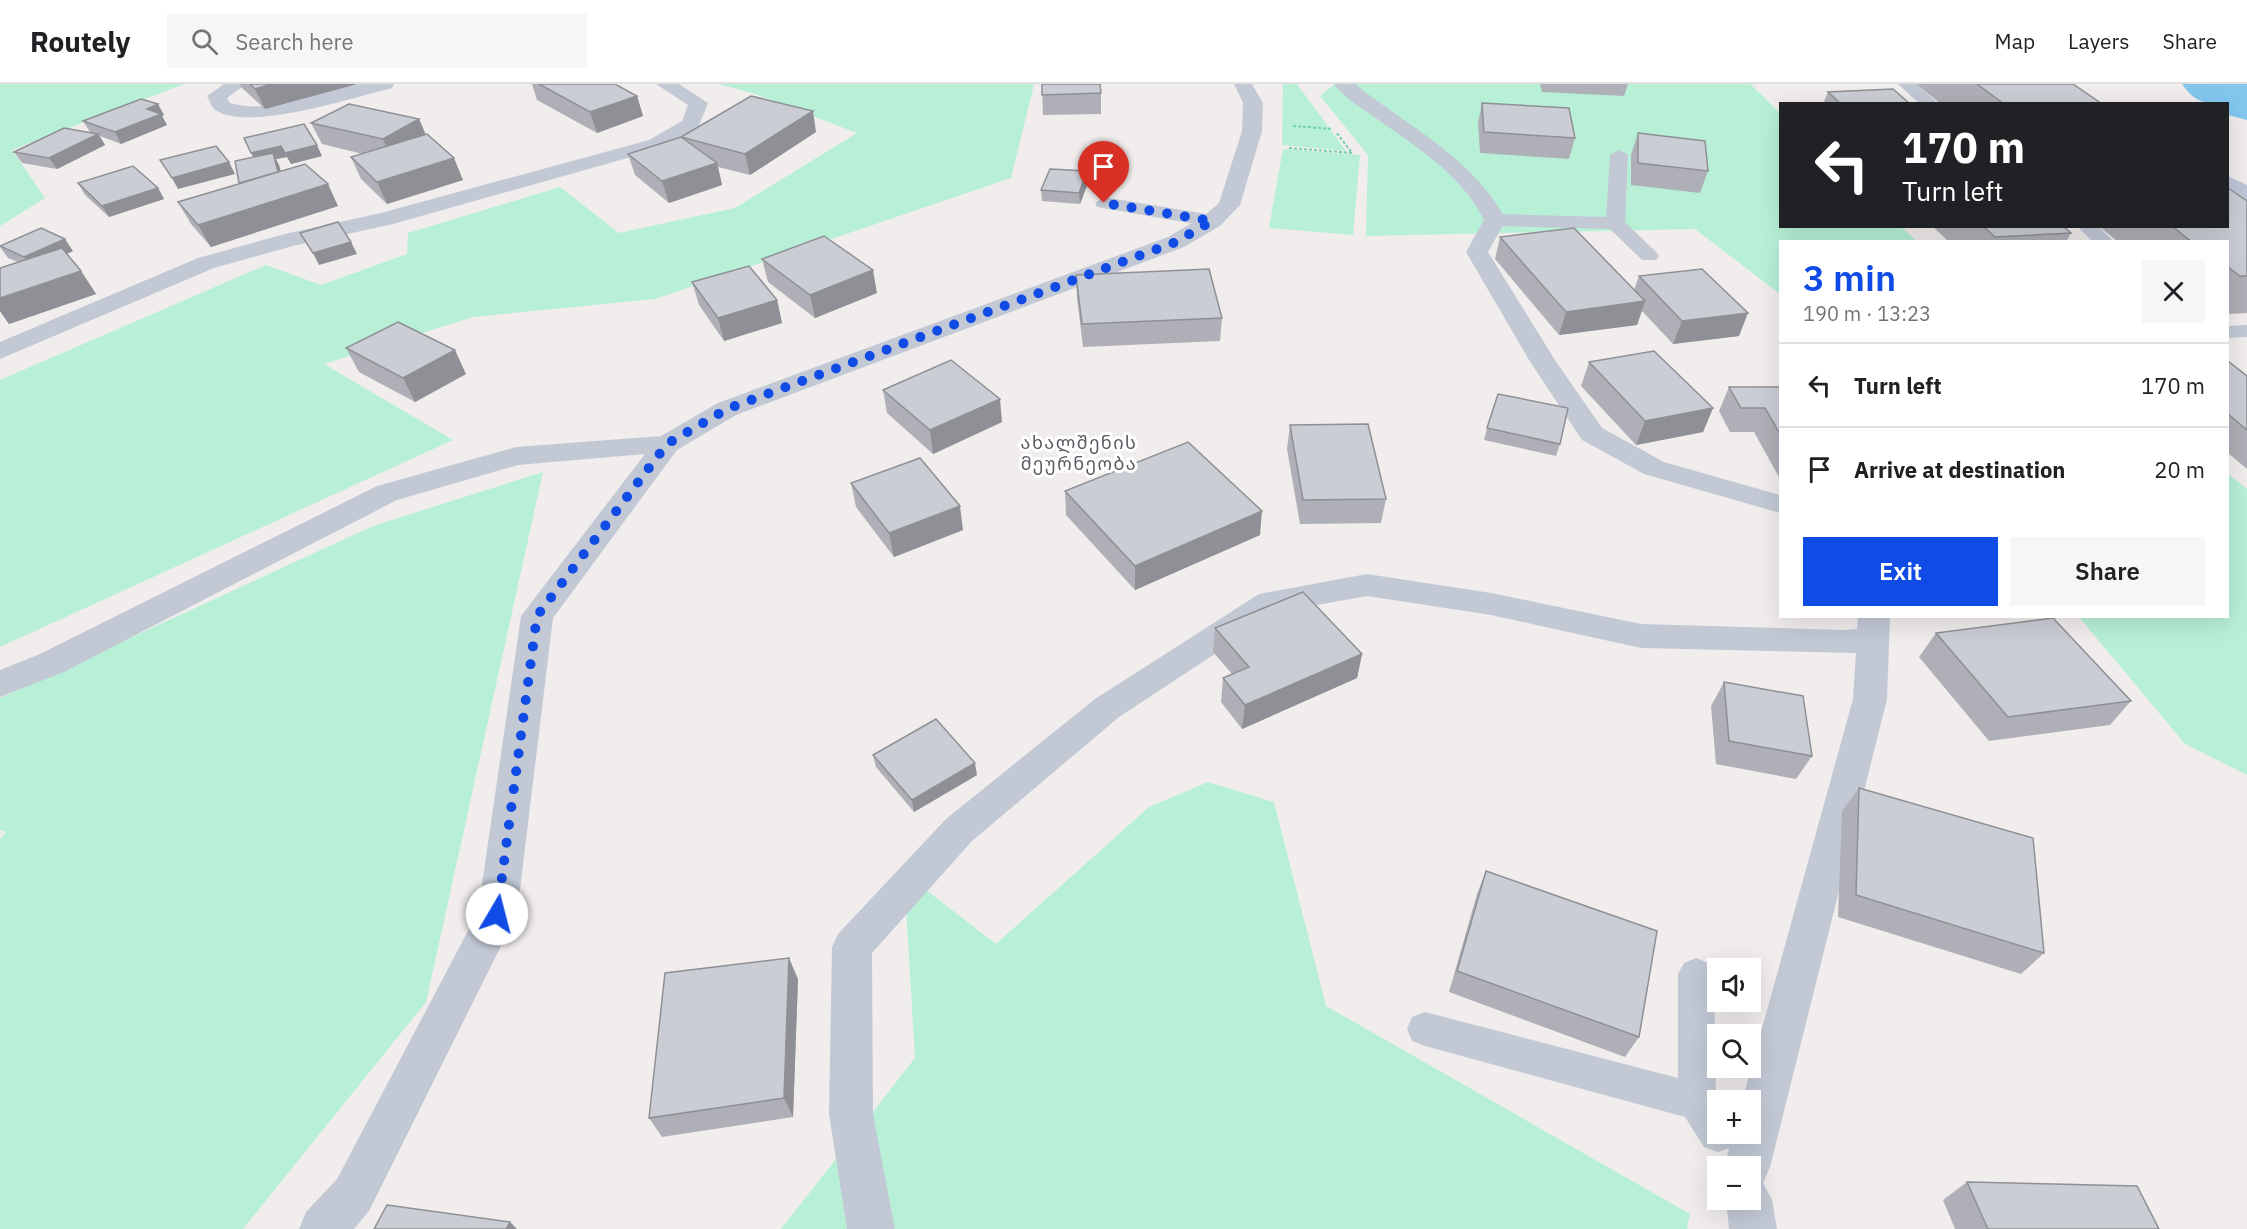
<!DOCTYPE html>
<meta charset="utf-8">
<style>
:root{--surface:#fff;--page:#f6f6f6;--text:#202124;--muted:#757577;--line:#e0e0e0;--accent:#114be5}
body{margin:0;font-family:"IBM Plex Sans","Noto Sans Georgian",sans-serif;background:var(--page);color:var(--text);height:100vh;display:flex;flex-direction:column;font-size:22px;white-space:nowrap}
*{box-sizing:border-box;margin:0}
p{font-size:20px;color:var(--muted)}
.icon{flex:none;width:33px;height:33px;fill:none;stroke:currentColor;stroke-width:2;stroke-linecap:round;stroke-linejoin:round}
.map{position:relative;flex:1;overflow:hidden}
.sheet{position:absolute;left:1779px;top:156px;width:450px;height:378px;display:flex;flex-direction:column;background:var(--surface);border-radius:0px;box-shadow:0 6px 24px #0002}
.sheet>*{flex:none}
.top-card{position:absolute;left:1779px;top:18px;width:450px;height:126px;border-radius:0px;box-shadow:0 6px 24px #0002;background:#202124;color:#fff;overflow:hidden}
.controls{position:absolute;left:1707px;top:874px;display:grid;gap:12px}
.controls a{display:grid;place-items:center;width:54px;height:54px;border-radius:0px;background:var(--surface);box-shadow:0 6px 24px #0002;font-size:30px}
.pin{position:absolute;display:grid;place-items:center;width:51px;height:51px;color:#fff;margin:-62px -26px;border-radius:50% 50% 50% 0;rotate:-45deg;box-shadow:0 0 6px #0007}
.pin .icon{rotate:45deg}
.me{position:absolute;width:66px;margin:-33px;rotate:8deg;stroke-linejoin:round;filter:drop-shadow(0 0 4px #0008)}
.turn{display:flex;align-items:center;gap:21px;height:126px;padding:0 24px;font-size:27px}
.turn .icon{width:78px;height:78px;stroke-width:2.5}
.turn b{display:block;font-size:42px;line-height:51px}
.round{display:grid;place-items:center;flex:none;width:63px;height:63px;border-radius:0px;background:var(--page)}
.overview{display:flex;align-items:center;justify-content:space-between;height:102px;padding:0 24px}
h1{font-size:36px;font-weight:600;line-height:45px;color:var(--accent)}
.cta{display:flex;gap:12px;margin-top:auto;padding:12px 24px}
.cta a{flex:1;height:69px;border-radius:0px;background:var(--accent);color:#fff;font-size:24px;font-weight:600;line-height:69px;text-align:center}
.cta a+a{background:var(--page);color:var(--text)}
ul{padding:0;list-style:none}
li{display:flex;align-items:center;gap:18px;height:84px;padding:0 24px;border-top:2px solid var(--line)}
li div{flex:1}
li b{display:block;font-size:22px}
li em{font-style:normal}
header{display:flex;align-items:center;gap:36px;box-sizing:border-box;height:84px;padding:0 30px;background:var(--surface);border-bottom:2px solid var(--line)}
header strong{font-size:28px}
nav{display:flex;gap:33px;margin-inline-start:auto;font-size:21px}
.search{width:420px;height:54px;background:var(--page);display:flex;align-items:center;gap:15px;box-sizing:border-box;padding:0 21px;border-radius:0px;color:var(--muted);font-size:22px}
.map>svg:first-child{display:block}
.green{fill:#b8f0d7}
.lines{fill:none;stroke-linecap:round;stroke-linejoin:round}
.river{fill:#83c7ef;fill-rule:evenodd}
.path{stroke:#6fcfaf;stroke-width:2;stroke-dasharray:3 2;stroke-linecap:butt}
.service{fill:#c2c9d5;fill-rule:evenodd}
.minor{fill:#c2c9d5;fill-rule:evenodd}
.secondary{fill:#bec6d7;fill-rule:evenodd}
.wall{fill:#afb0b7}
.shaded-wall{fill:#8e9095}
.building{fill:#cbcdd5;stroke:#8e9095;stroke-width:1.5}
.route{stroke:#114be5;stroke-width:10;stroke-dasharray:0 18}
.labels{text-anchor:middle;stroke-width:6;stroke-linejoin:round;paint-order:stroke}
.quarter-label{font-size:18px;letter-spacing:1.5px;fill:#595b62;stroke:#fff}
</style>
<header>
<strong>Routely</strong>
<div class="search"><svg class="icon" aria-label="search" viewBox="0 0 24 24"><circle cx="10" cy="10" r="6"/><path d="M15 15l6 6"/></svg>Search here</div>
<nav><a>Map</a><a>Layers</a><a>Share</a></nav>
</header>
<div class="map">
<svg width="2247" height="1145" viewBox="0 0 2247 1145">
<rect width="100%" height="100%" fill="#f0edec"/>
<g class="green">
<path d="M0,0H184L12,66L45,114L0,142Z"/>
<path d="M719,0H1034L1011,94L655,215L473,233L324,280L453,356L0,563V296L266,181L321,201L407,170L408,149L560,103L619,149L735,124L857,49L752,9Z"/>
<path d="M1283,0H1297L1346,67L1282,61Z"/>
<path d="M1335,0H1750L1780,29V142L1901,143L1917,157L1780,158V210L1695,145L1366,152L1368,71L1320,12Z"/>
<path d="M1283,65L1360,71L1353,151L1269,144Z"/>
<path d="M543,388L426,918L243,1145H0V755L6,748L0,746V614L373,442Z"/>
<path d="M2228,390L2247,405V691L2185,660L2079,533L2228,532Z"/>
<path d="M1208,698L1274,718L1326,922L1690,1130L1687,1145H781L915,974L904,789L996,860L1149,723Z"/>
</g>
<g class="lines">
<path class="river" d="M2182,0H2247V36L2228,31V20C2206,20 2195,19 2182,0Z"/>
<g class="path">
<path d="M1293,42L1333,45"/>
<path d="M1289,64L1352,69L1336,48"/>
</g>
<g class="service">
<path d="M1898,0H1916L1939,20H1920Z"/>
<path d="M1619,66L1628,71L1625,138L1656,168L1659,172L1656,176H1642L1610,145L1495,142L1485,136L1495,130L1606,133L1610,71Z"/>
<path d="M1104,113L1212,131L1222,137L1212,143L1097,123L1095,119Z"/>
<path d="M2077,142H2098L2114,158H2093Z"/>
<path d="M2247,241V253L2228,254V242Z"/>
<path d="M1696,874L1708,879L1714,890L1716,1013L1719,1017L1718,1050H1737L1732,1063L1718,1068L1704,1063L1685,1033L1425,962L1412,957L1407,945L1412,933L1425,928L1678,994V890L1684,879Z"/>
</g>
<g class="minor">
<path d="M224,0H246L227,14L230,19C274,32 318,4 362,0C372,0 384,0 394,0L392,4C352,14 251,47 217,27C212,25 210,17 207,12Z"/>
<path d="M656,0H679L708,19L698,44L663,64L393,140L293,162L214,184L0,275V258L198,174L289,149L381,129L649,56L682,37L688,21Z"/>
<path d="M1234,0H1252L1263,19L1262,47L1240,121L1220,142L1184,163L736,331L677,366L553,534L517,830L511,842L369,1127L354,1145H299L306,1128L337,1095L478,828L521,532L645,370L518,381L397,416L64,588L0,613V586L40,570L377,402L516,363L661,352L718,319L1168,153L1204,132L1219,119L1242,47L1243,19Z"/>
<path d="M1334,0H1355C1408,43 1473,73 1506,136L1488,168L1555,276L1602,344L1664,378L1780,411V429L1644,390L1582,356L1529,276L1466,168L1484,136C1461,89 1414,62 1373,32C1360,23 1343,13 1334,0Z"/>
<path d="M1367,490L1491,509L1641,540L1845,546L1857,545L1858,532H1890L1887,615L1770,1083L1763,1099L1772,1116L1777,1145H1729L1726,1116H1750V1083H1724L1733,1050H1750V1017H1742L1853,615L1856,569L1641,564L1491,531L1367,512L1279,528L1119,633L972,757L872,869L873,1030L895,1145H847L829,1030L832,863L838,850L946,735L1095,615L1259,510Z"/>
</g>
<path class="secondary" d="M2228,92L2247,101V117L2228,107Z"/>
</g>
<g class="wall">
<path d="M240,0H357L265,25L241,3Z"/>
<path d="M532,0H615L637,12L643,32L597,49L537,16Z"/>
<path d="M1042,0L1101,9V30L1043,31Z"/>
<path d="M1540,0H1628L1624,12L1542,8Z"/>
<path d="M1916,0H2073L2102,20H1941Z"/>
<path d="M1828,8L1910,20H1823Z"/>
<path d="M1482,19L1575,54L1569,75L1480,69L1478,39Z"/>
<path d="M164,31L162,32L167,41L121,60L100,52L105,61L57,85L22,79L14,68L90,48L83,37Z"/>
<path d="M419,35L426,51L463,96L387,120L361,95L351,73L363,70L322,60L311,39Z"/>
<path d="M816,48L750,91L718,83L722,101L669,119L635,91L628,70L681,53Z"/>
<path d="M1638,49L1708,87L1700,109L1631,101V71Z"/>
<path d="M244,54L322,72L291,80L287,73L276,75L279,81L281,87L338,122L211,163L191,140L178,118L239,100L254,73Z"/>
<path d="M1087,87L1088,99L1080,120L1042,117L1041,106Z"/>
<path d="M78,99L158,104L164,115L109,133L85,111Z"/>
<path d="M2247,117V229L2228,230V158H2118L2099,142H2228Z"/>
<path d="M1932,142H2063L2071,149L2066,158H1949Z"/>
<path d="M1500,153L1634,206L1639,192L1739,252L1673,260L1642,227L1637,241L1559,251L1495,175Z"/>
<path d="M0,162L73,167L66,170L81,187L96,210L9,240L0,227V184L18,178L8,174L0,163Z"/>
<path d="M762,175L877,209L815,234L768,198Z"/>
<path d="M1076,191L1222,234L1220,257L1083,263L1077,214Z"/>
<path d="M692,198L777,216L782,239L724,257L699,221Z"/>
<path d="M346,264L466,290L415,318L359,288Z"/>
<path d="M2228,277L2247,292V385L2228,369Z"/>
<path d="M1589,278L1713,324L1703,348L1636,361L1581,302Z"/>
<path d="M1729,303H1780V395L1754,348H1730L1719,327Z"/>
<path d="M883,306L1002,338L933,370L887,329Z"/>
<path d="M1290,341L1386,415L1381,439L1300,440L1287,365Z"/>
<path d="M1487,344L1560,360L1556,372L1484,356Z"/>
<path d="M851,399L963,446L894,473L856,423Z"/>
<path d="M1065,407L1260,451L1135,506L1066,431Z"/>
<path d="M1215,544L1362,570L1357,594L1242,645L1221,618L1223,594L1232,590L1213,568Z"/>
<path d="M1936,549L2131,617L2110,641L1989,657L1919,573Z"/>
<path d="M1724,598L1812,672L1796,695L1716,680L1711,622Z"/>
<path d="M873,671L977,691L914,728L876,683Z"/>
<path d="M1859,704L2044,869L2021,890L1838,833L1842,727Z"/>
<path d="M1486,787L1639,953L1625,973L1449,908L1477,810Z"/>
<path d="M798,895L793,1033L662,1053L649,1034Z"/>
<path d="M1967,1098L2159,1145H1955L1943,1116Z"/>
</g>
<g class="shaded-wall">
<path d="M272,0H357L265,25L255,5Z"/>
<path d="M637,12L643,32L597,49L590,28Z"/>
<path d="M158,20L164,31L162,32L167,41L121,60L115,48L147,25Z"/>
<path d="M813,27L816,48L750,91L745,70Z"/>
<path d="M419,35L428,56L392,76L383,55Z"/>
<path d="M98,50L105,61L57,85L49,74Z"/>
<path d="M317,61L322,72L291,80L285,69Z"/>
<path d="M281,62L287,73L276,75L279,81L284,102L257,80L251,69Z"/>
<path d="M454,74L463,96L387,120L377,98Z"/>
<path d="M229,78L235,90L178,105L172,94Z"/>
<path d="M717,79L722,101L669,119L662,97Z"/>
<path d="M1087,87L1088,99L1080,120L1079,109Z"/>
<path d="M328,100L338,122L211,163L198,141Z"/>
<path d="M158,104L164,115L109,133L102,122Z"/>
<path d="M65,155L73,167L33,185L24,173Z"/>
<path d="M351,158L357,170L319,181L313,169Z"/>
<path d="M873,186L877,209L815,234L810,211Z"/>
<path d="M81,187L96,210L9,240L0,227V214Z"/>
<path d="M777,216L782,239L724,257L718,234Z"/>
<path d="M1645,217L1637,241L1559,251L1566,228Z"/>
<path d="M1748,229L1739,252L1673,260L1682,237Z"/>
<path d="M455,266L466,290L415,318L403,294Z"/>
<path d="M1000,315L1002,338L933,370L930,346Z"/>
<path d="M1713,324L1703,348L1636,361L1645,337Z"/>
<path d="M960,422L963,446L894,473L889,449Z"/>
<path d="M1262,427L1260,451L1135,506V482Z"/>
<path d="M1362,570L1357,594L1242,645L1245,621Z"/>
<path d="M975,679L977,691L914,728L912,716Z"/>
<path d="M789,874L798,895L793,1033L784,1014Z"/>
<path d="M510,1138L517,1145H506Z"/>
</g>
<g class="building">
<path d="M250,0H272L255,5Z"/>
<path d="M539,0H615L637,12L590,28Z"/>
<path d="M1042,0H1100L1101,9L1042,11Z"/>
<path d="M1977,0H2073L2102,20H2004Z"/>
<path d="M1893,5L1910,20H1841L1828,8Z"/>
<path d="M751,12L813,27L745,70L681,53L717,79L662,97L628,70L681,53Z"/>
<path d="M141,15L158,20L147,25L161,30L115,48L83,37Z"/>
<path d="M1482,19L1569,24L1575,54L1484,48Z"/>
<path d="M349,20L419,35L383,55L311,39Z"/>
<path d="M304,40L317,61L285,69L281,62L251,69L244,54Z"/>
<path d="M64,44L98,50L49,74L14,68Z"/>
<path d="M1638,49L1705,57L1708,87L1638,79Z"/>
<path d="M427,50L454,74L377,98L351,73Z"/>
<path d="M216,62L229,78L172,94L160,76Z"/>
<path d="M273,69L278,88L239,99L235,77Z"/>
<path d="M305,80L328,100L198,141L178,118Z"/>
<path d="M133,82L158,104L102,122L78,99Z"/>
<path d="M1050,85L1087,87L1079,109L1041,106Z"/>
<path d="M2228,104L2247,117V192H2240L2228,183V158H2192L2172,142H2228Z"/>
<path d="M338,138L351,158L313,169L300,149Z"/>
<path d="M1983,142H2063L2071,149L1995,153Z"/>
<path d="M41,144L65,155L24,173L0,162Z"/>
<path d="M1574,144L1645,217L1566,228L1500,153Z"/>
<path d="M824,152L873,186L810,211L762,175Z"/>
<path d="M62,164L81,187L0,214V184Z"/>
<path d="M749,182L777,216L718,234L692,198Z"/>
<path d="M1209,185L1222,234L1082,240L1076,191Z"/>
<path d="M1702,185L1748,229L1682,237L1639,192Z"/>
<path d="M398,238L455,266L403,294L346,264Z"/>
<path d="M1654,267L1713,324L1645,337L1589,278Z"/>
<path d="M951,276L1000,315L930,346L883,306Z"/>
<path d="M2228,277L2247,292V346L2228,330Z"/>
<path d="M1729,303H1780V350L1765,324H1741Z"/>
<path d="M1498,310L1568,324L1560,360L1487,344Z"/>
<path d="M1368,340L1386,415L1303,416L1290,341Z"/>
<path d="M1188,358L1262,427L1135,482L1065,407Z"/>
<path d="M920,374L960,422L889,449L851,399Z"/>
<path d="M1303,508L1362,570L1245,621L1223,594L1249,583L1215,544Z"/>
<path d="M2053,534L2131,617L2008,633L1936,549Z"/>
<path d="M1724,598L1803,612L1812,672L1729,657Z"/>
<path d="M936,635L975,679L912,716L873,671Z"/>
<path d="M1859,704L2033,754L2044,869L1856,811Z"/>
<path d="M1486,787L1657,847L1639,953L1457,887Z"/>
<path d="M789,874L784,1014L649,1034L665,889Z"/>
<path d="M1967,1098L2137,1102L2159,1145H1988Z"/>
<path d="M387,1121L510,1138L506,1145H374Z"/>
</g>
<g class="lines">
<path class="route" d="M497,830L537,532L667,360L727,325L1176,158L1212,137L1104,119"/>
</g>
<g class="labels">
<g class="quarter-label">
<text x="1079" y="365">ახალშენის<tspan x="1079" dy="21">მეურნეობა</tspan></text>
</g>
</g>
</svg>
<div class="controls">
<a><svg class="icon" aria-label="sound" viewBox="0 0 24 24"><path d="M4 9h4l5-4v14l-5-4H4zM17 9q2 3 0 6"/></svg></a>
<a><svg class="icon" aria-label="search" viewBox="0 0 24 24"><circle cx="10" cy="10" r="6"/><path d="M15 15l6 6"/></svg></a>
<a>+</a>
<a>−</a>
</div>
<div class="pin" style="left:1104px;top:119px;background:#d93025"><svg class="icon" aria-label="arrive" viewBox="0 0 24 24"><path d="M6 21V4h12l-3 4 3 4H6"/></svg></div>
<svg class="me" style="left:497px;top:830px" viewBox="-20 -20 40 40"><circle r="19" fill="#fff"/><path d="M0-13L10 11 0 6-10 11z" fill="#114be5"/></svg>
<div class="top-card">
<div class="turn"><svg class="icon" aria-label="left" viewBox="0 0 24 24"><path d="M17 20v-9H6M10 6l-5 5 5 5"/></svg><div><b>170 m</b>Turn left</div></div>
</div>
<section class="sheet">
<div class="overview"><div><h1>3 min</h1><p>190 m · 13:23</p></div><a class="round"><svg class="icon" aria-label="close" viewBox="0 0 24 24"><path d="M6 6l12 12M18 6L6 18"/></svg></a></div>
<ul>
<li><svg class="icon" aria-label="left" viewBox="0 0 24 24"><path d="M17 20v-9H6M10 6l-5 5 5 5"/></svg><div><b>Turn left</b></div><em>170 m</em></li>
<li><svg class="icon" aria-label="arrive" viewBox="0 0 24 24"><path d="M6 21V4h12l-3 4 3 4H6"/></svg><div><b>Arrive at destination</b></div><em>20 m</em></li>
</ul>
<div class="cta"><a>Exit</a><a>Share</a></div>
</section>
</div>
